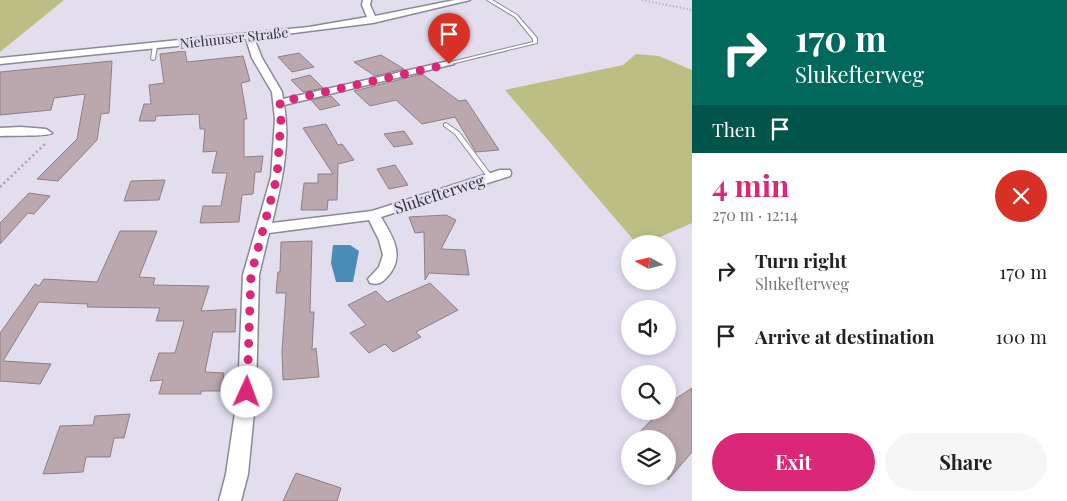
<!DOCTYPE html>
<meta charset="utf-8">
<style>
:root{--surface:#fff;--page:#f6f6f6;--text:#222;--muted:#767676;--accent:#db2777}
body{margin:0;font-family:"Playfair Display",serif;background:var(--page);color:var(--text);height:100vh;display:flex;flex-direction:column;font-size:19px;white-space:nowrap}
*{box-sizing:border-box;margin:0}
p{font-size:16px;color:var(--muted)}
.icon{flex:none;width:28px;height:28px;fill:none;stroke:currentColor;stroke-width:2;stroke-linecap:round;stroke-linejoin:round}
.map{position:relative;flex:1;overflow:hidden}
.panel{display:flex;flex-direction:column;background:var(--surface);width:375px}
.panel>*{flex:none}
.hud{background:#00695c;color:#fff;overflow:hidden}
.needle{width:32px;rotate:278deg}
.fabs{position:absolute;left:621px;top:235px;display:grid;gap:10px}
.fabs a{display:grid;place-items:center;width:55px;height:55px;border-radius:50%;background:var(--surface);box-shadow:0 2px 8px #0003;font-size:25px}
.pin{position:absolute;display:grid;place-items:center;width:42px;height:42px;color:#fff;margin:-51px -21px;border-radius:50% 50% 50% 0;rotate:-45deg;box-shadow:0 0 5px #0007}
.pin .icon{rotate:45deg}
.me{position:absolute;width:55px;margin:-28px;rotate:2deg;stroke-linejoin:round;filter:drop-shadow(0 0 4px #0008)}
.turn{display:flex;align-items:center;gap:18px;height:105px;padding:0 20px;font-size:22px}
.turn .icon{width:65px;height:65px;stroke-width:2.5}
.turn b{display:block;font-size:35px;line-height:42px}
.then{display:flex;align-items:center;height:48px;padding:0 20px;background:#0003;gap:10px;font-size:19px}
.round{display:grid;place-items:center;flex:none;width:52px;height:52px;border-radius:26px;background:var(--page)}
.head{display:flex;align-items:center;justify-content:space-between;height:85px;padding:0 20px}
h1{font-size:30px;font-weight:700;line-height:38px;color:var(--accent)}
.cta{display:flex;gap:10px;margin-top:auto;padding:10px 20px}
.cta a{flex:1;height:58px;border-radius:30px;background:var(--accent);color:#fff;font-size:20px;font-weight:700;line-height:58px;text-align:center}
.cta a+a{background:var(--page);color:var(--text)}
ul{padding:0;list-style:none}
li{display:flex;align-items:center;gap:15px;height:65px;padding:0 20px}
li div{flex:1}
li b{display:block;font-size:19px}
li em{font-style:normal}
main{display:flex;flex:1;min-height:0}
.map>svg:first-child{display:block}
.green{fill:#bcbf83}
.water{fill:#498db7}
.building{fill:#baa8ae;stroke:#8f7f85}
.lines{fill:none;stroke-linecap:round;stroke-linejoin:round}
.lane-casing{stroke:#8c8997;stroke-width:2}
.street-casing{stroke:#8c8997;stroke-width:3}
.path-far1{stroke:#a7a3b0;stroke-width:2;stroke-dasharray:1 2.5;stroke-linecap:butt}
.path{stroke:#a7a3b0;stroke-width:2.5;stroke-dasharray:2 3;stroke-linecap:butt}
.lane{fill:#fff;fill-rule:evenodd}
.street{fill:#fff;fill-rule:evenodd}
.route{stroke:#db2777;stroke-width:9;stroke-dasharray:0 16.2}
.labels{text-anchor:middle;stroke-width:5;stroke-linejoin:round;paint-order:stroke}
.far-street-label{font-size:14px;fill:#343238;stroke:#e2deee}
.street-label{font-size:16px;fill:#343238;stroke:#e2deee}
</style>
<main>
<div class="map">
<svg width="692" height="501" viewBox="0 0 692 501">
<rect width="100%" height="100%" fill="#e2deee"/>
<g class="green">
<path d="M0,0H64L0,52Z"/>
<path d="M636,54L659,56L692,70V223L644,244H637L505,90L623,65Z"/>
</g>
<path class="water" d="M333,245H350L359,251L353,282H336L331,263Z"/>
<g class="building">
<path d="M185,51L187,62L243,56L250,81L241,83L247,119H244V157L263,156L261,172H255L253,194L242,195L239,222L200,223L203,206H221L227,173H212L217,151L203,152L205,129H200L199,114L156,116L155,121H139L144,104H151L149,85L164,83L160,54Z"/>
<path d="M299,53L314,67L292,72L278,57Z"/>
<path d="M381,55L404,69L375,76L354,62Z"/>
<path d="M112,61L109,113L101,114L97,140L58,181L37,179L77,139L85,94L54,98L51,110L0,115V72Z"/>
<path d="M422,74L459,101L466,100L499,150L476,152L455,117L422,124L396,100L370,106L354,91Z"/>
<path d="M310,75L323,88L303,92L291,80Z"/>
<path d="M331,96L340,105L320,110L311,100Z"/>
<path d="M326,124L338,145L342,144L354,160L338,164L337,200H328L327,210H301L304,183H318V174H333L303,128Z"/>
<path d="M404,131L413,144L394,147L384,134Z"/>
<path d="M395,165L408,185L389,189L377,169Z"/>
<path d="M165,180L159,200L124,201L131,181Z"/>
<path d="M29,193L50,196L34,214L28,213L0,244V223Z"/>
<path d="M446,215L456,220L441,249L465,250L469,275L429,273L425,280L424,232L415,233L409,217Z"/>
<path d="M120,231H157L139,277L155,278L153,285L209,286L201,311L236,309L235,332H213L205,372L224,373L221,391H201V394H159L163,380L150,381L159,353H175L184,321H156L160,308L87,307L88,304L39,302L3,361L51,364L40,384L0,381V333L35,284L39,286L44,279L97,282Z"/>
<path d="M312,241L310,312H314L312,350L316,348L319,377L283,380L282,352L286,293H276L278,272H280L281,242Z"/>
<path d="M430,283L458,310L416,332L421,337L393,352L385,344L369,353L350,333L366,325L348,305L376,291L387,302Z"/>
<path d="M692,388V452L668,480V439H633L660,411H668L669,403Z"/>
<path d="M130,414L124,438H114L110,457H86L83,472L43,474L60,426L93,425L95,416Z"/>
<path d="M296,473L341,488L337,501H283Z"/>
</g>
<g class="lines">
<defs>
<g id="lane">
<path d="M487,0H492L517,15L537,38V43L447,65V63L533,42V39L515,17Z"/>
<path d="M153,45L157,46L155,59L153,60L151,59Z"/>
<path d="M446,123L459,132L492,176L493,177L492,178H488L455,134L444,126V124Z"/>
</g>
<g id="street">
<path d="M363,0H371L370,5L375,16L455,0H470L373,23L254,38L262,58L282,92L283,99L449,61L454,64L284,105C291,145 281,185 272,223L372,211L500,170H510L511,173L510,176L381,217C393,237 406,257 387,277C382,283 378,285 370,283L368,279L379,267L383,255L379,240L369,220L269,233L259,275L256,392L248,474L241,501H219L226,474L238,392L243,275L271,177L275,119L272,92L252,58L246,39L0,64V58L309,27L367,17L362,5Z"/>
<path d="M21,127L46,129L52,133C48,137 10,135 0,136V128Z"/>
</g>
</defs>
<use href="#lane" class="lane-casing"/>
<use href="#street" class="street-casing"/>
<path class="path-far1" d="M642,0L692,10"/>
<path class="path" d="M0,187L46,143"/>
<use href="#lane" class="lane"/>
<use href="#street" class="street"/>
</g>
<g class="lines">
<path class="route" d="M247,392L251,275L277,177L281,119L280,102L449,64"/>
</g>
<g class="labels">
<g class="far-street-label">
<text transform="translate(234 38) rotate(-6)" y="5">Niehuuser Straße</text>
</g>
<g class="street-label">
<text transform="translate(439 194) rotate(-18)" y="6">Slukefterweg</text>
</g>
</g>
</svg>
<div class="fabs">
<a><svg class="needle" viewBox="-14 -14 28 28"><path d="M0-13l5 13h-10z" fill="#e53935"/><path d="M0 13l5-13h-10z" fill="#767676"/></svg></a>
<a><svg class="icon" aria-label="sound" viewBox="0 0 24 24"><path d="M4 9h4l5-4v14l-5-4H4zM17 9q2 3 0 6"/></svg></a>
<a><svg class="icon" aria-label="search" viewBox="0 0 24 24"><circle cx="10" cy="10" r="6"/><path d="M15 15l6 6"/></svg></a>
<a><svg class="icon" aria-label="layers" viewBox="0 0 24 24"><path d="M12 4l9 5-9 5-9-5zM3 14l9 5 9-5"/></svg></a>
</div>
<div class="pin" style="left:449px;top:64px;background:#d93025"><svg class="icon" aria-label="arrive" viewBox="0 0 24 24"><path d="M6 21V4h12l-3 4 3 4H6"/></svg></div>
<svg class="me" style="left:247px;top:392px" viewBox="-20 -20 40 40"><circle r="19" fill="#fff"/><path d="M0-13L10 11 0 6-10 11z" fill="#db2777"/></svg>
</div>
<section class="panel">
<div class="hud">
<div class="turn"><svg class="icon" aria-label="right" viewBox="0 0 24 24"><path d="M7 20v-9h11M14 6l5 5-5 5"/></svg><div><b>170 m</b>Slukefterweg</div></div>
<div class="then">Then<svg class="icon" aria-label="arrive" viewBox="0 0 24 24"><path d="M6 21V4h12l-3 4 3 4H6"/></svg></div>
</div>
<div class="head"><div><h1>4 min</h1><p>270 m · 12:14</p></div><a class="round" style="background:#d93025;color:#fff"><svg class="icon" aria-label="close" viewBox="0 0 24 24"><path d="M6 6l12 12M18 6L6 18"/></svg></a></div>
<ul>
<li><svg class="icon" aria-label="right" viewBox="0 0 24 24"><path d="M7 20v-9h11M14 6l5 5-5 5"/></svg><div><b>Turn right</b><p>Slukefterweg</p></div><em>170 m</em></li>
<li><svg class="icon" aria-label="arrive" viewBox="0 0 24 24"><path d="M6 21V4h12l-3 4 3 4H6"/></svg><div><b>Arrive at destination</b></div><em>100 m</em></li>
</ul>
<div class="cta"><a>Exit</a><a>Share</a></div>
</section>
</main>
